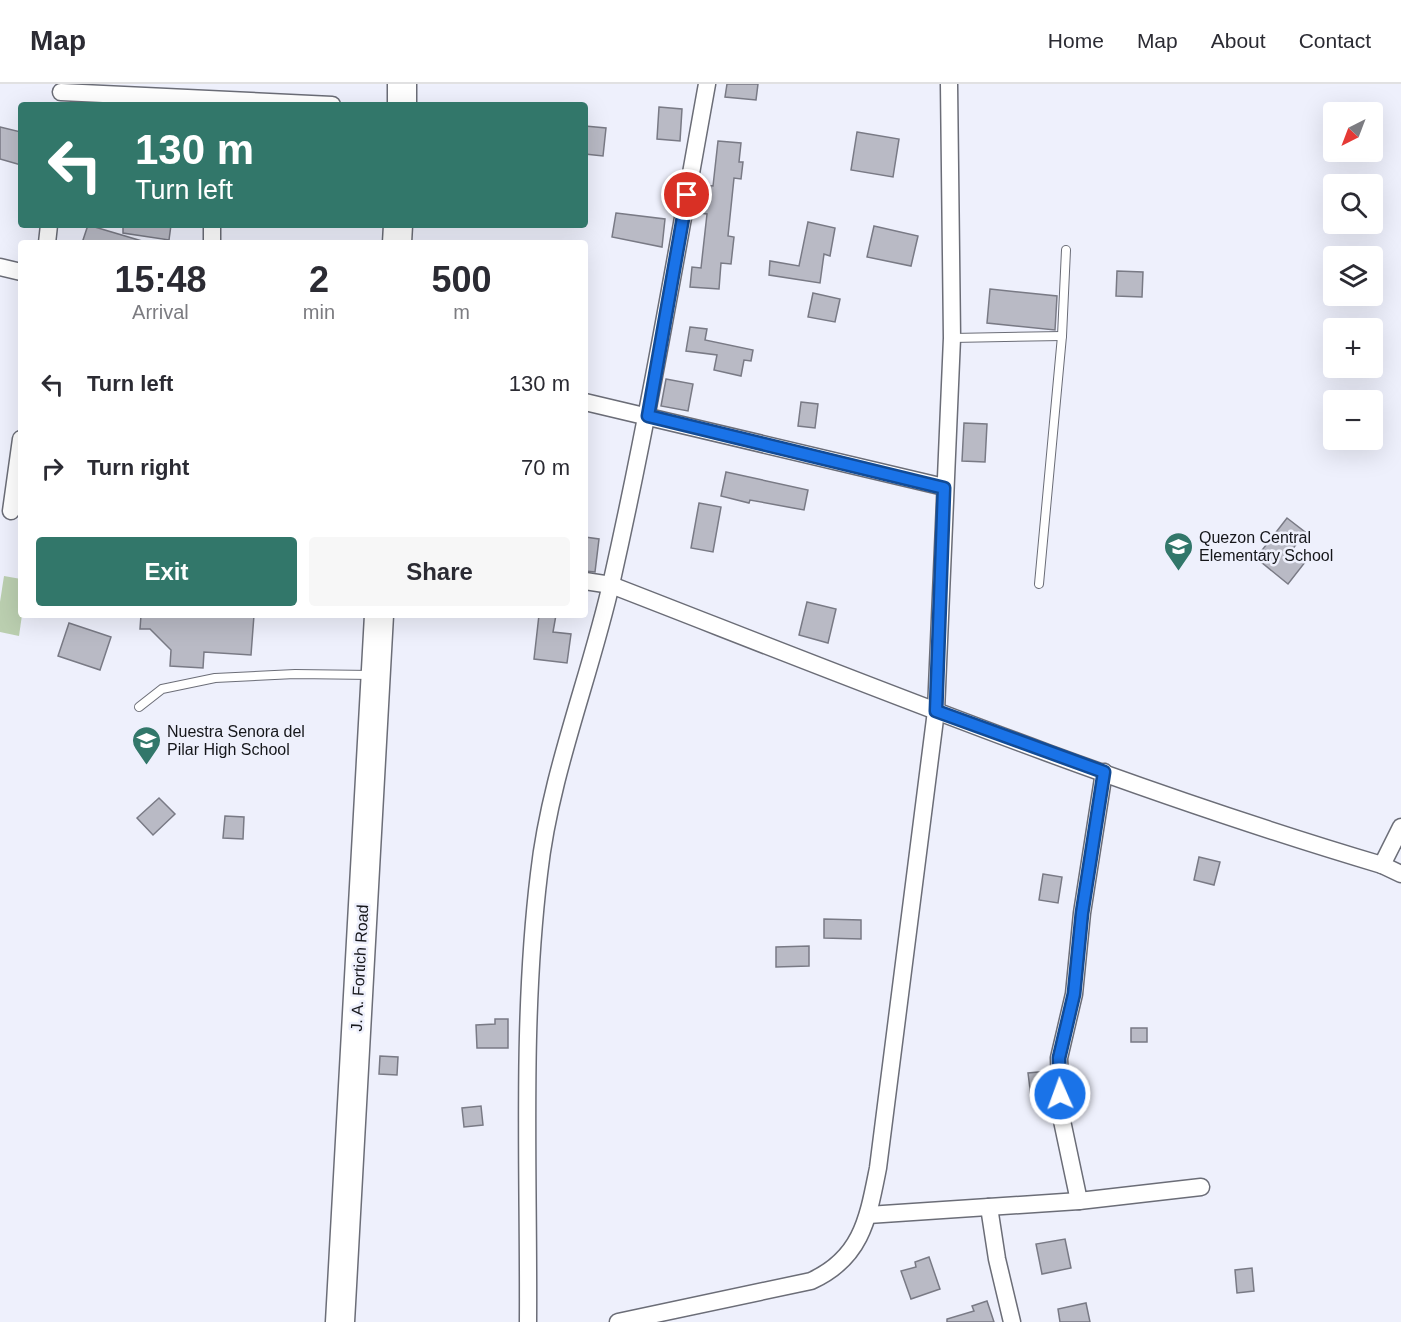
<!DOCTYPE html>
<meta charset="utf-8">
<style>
:root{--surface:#fff;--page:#f7f7f7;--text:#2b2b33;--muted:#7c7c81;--line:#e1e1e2;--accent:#32776a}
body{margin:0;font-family:Arial,sans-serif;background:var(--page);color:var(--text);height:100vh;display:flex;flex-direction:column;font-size:22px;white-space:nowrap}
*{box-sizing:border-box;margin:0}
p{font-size:20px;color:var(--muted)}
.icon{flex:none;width:33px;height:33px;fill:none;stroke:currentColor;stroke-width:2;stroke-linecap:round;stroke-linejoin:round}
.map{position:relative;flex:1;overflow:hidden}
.side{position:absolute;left:18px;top:156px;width:570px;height:378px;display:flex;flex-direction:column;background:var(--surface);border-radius:6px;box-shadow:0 6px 24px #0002}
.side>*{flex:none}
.hud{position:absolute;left:18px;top:18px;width:570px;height:126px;border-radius:6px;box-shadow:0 6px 24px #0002;background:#32776a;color:#fff;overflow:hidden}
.needle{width:39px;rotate:222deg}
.tools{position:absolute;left:1323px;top:18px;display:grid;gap:12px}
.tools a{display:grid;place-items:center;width:60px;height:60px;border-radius:6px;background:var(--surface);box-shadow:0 6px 24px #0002;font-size:30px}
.pin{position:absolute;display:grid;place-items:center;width:51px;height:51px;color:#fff;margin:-26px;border:3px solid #fff;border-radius:50%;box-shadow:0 2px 6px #0007}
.me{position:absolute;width:66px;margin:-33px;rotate:358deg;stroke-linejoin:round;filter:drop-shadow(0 0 4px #0008)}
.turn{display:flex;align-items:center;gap:21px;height:126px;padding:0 18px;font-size:27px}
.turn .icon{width:78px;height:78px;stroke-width:2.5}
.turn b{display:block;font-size:42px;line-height:51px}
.eta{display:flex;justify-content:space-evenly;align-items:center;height:102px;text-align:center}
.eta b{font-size:36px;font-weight:600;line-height:42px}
.cta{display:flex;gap:12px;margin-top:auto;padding:12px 18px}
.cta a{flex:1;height:69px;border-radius:6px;background:var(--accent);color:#fff;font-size:24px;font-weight:600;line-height:69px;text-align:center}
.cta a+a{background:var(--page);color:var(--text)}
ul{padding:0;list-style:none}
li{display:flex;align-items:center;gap:18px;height:84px;padding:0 18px}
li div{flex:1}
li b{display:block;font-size:22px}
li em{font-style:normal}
header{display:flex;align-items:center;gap:36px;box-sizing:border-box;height:84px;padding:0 30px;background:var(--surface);border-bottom:2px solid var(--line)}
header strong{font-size:28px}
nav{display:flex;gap:33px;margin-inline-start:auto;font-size:21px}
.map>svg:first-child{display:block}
.green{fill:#bbcfb0}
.building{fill:#b9bac5;stroke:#797a85;stroke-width:1.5}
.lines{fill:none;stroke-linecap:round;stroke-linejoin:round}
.service-casing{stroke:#6b6d77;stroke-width:10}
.minor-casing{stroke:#6b6d77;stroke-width:19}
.trunk-casing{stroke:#6b6d77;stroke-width:31}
.service{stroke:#fff;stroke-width:8}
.minor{stroke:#fff;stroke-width:16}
.trunk{stroke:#fff;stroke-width:28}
.route-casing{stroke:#114b97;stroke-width:15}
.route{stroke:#1a73e8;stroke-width:10}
.labels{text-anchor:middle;stroke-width:5;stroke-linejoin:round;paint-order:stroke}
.poi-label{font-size:16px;fill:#15161a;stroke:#eef0fc;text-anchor:start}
.street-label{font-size:16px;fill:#15161a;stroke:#eef0fc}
</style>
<header>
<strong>Map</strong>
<nav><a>Home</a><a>Map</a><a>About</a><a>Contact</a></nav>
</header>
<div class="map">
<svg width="1401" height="1238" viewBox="0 0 1401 1238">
<rect width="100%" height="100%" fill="#eef0fc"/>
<path class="green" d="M4,492L21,495L22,531L19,552L0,548V518Z"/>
<g class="building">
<path d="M727,0H758L756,16L725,13Z"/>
<path d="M659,23L682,25L680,57L657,55Z"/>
<path d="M585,42L606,44L603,72L585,70Z"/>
<path d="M0,43L21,48V81L0,75Z"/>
<path d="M857,48L899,55L893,93L851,86Z"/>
<path d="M718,57L741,59L739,78H743L741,95L734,94L728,152L734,153L731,180L721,179L719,205L690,203L692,183L701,184L707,130L700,129L704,101L713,102Z"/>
<path d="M616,129L665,135L662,163L612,153Z"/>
<path d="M808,138L835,144L830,172L824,170L820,199L769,191L770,177L799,182Z"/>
<path d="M88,141L142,157L141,159H82Z"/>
<path d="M123,141H171L169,156L123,149Z"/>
<path d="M874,142L918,152L911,182L867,173Z"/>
<path d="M1117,187L1143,188L1142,213L1116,212Z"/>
<path d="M990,205L1057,212L1055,246L987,239Z"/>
<path d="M813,209L840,215L835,238L808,233Z"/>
<path d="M690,243L707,245L705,256L753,266L751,277L744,276L741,292L714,286L717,271L686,267Z"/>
<path d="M666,295L693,300L688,327L661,322Z"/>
<path d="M801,318L818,320L815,344L798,342Z"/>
<path d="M964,339L987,340L985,378L962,377Z"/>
<path d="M726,388L808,406L804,426L750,416L749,419L721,412Z"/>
<path d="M699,419L721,423L713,468L691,464Z"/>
<path d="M1287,434L1305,448L1292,466L1306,477L1288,500L1256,474Z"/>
<path d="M585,453L599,455L595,488L585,487Z"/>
<path d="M807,518L836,525L828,559L799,551Z"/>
<path d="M141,531H254L251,571L204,568L203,584L170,582L171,566L150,545H140Z"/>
<path d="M539,531H556L553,548L571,550L567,579L534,575Z"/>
<path d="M69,539L111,553L100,586L58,572Z"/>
<path d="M159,714L175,730L153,751L137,734Z"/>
<path d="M225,732L244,733L243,755L223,754Z"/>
<path d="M1199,773L1220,778L1214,801L1194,796Z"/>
<path d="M1043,790L1062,793L1058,819L1039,816Z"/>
<path d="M824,835L861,836V855L824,854Z"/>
<path d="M809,862V882L776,883V863Z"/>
<path d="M495,935H508V964H477L476,941L495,940Z"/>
<rect x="1131" y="944" width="16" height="14"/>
<path d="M380,972L398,973L397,991L379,990Z"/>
<path d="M1049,987L1050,1011L1031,1013L1028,989Z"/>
<path d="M481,1022L483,1041L464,1043L462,1024Z"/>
<path d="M1065,1155L1071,1184L1042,1190L1036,1160Z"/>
<path d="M929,1173L940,1205L911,1215L901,1187L916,1183L915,1178Z"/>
<path d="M1252,1184L1254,1207L1237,1209L1235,1186Z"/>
<path d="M987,1217L994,1238H947V1235L974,1227L972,1222Z"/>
<path d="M1086,1219L1090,1238H1060L1058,1225Z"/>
</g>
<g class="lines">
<defs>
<g id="service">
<path d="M952,254L1062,252"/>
<path d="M1039,500L1062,252L1066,166"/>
<path d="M139,623L162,605L215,594L295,590L372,591"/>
</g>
<g id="minor">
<path d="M61,8L332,21"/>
<path d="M47,159L49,141"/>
<path d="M212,159V141"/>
<path d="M0,183L21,188"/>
<path d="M585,318L944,403"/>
<path d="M11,427L21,355"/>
<path d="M585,497L611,501C866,600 1119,703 1382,781L1401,790"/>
<path d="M1382,781L1401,743"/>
<path d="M1079,1117L1061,1032L1059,974L1074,910L1082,829L1104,688"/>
<path d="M989,1123L997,1175L1012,1238"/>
<path d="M868,1131L1079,1117L1201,1103"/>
<path d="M528,1238C529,1089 521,938 539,790C550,690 590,594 612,496C649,332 677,166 707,0"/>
<path d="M618,1238L811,1197C862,1174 868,1134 878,1084L936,627L952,254L949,0"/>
</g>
<g id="trunk">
<path d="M402,21V0"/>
<path d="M397,159L398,141"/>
<path d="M340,1238L379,531"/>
</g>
</defs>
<use href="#service" class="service-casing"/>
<use href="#minor" class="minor-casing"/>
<use href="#trunk" class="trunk-casing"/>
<use href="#service" class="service"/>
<use href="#minor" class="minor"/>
<use href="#trunk" class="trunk"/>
</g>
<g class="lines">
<defs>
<path id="route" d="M687,111L648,332L944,404L936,627L1104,688L1082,829L1074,910L1059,974L1060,1010"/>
</defs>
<use href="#route" class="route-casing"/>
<use href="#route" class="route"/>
</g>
<defs>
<symbol id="school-pin" viewBox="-11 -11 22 30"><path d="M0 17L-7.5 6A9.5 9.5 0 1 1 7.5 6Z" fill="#32776a" stroke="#eef0fc"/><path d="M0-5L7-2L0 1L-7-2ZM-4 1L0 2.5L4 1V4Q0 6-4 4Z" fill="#fff"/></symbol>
</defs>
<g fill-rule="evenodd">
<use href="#school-pin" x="1162" y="446" width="33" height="45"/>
<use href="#school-pin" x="130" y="640" width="33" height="45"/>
</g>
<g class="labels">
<g class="poi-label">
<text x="1199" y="459">Quezon Central<tspan x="1199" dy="18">Elementary School</tspan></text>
<text x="167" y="653">Nuestra Senora del<tspan x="167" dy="18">Pilar High School</tspan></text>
</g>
<g class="street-label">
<text transform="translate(359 884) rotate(-87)" y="6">J. A. Fortich Road</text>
</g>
</g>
</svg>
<div class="tools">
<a><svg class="needle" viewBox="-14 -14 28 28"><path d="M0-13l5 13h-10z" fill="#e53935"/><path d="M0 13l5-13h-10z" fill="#7c7c81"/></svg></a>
<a><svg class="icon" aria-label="search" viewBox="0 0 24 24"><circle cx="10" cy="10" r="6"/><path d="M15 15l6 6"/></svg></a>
<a><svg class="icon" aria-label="layers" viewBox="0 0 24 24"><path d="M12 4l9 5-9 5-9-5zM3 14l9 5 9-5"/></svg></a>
<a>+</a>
<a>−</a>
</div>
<div class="pin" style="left:687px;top:111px;background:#d93025"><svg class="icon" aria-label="arrive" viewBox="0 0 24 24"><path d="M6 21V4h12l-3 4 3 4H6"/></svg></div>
<svg class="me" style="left:1060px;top:1010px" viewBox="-20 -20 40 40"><circle r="17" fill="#1a73e8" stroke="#fff" stroke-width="3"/><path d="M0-11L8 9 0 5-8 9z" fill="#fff"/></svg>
<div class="hud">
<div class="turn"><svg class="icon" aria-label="left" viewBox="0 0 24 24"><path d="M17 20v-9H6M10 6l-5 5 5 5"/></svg><div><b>130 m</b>Turn left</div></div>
</div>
<section class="side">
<div class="eta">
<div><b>15:48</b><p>Arrival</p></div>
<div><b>2</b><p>min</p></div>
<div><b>500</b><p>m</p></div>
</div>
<ul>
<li><svg class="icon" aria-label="left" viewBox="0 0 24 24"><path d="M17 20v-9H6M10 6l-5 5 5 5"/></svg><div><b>Turn left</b></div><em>130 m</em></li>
<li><svg class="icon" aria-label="right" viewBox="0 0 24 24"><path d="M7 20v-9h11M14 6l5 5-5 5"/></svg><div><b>Turn right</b></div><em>70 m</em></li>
</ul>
<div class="cta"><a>Exit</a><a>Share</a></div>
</section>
</div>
